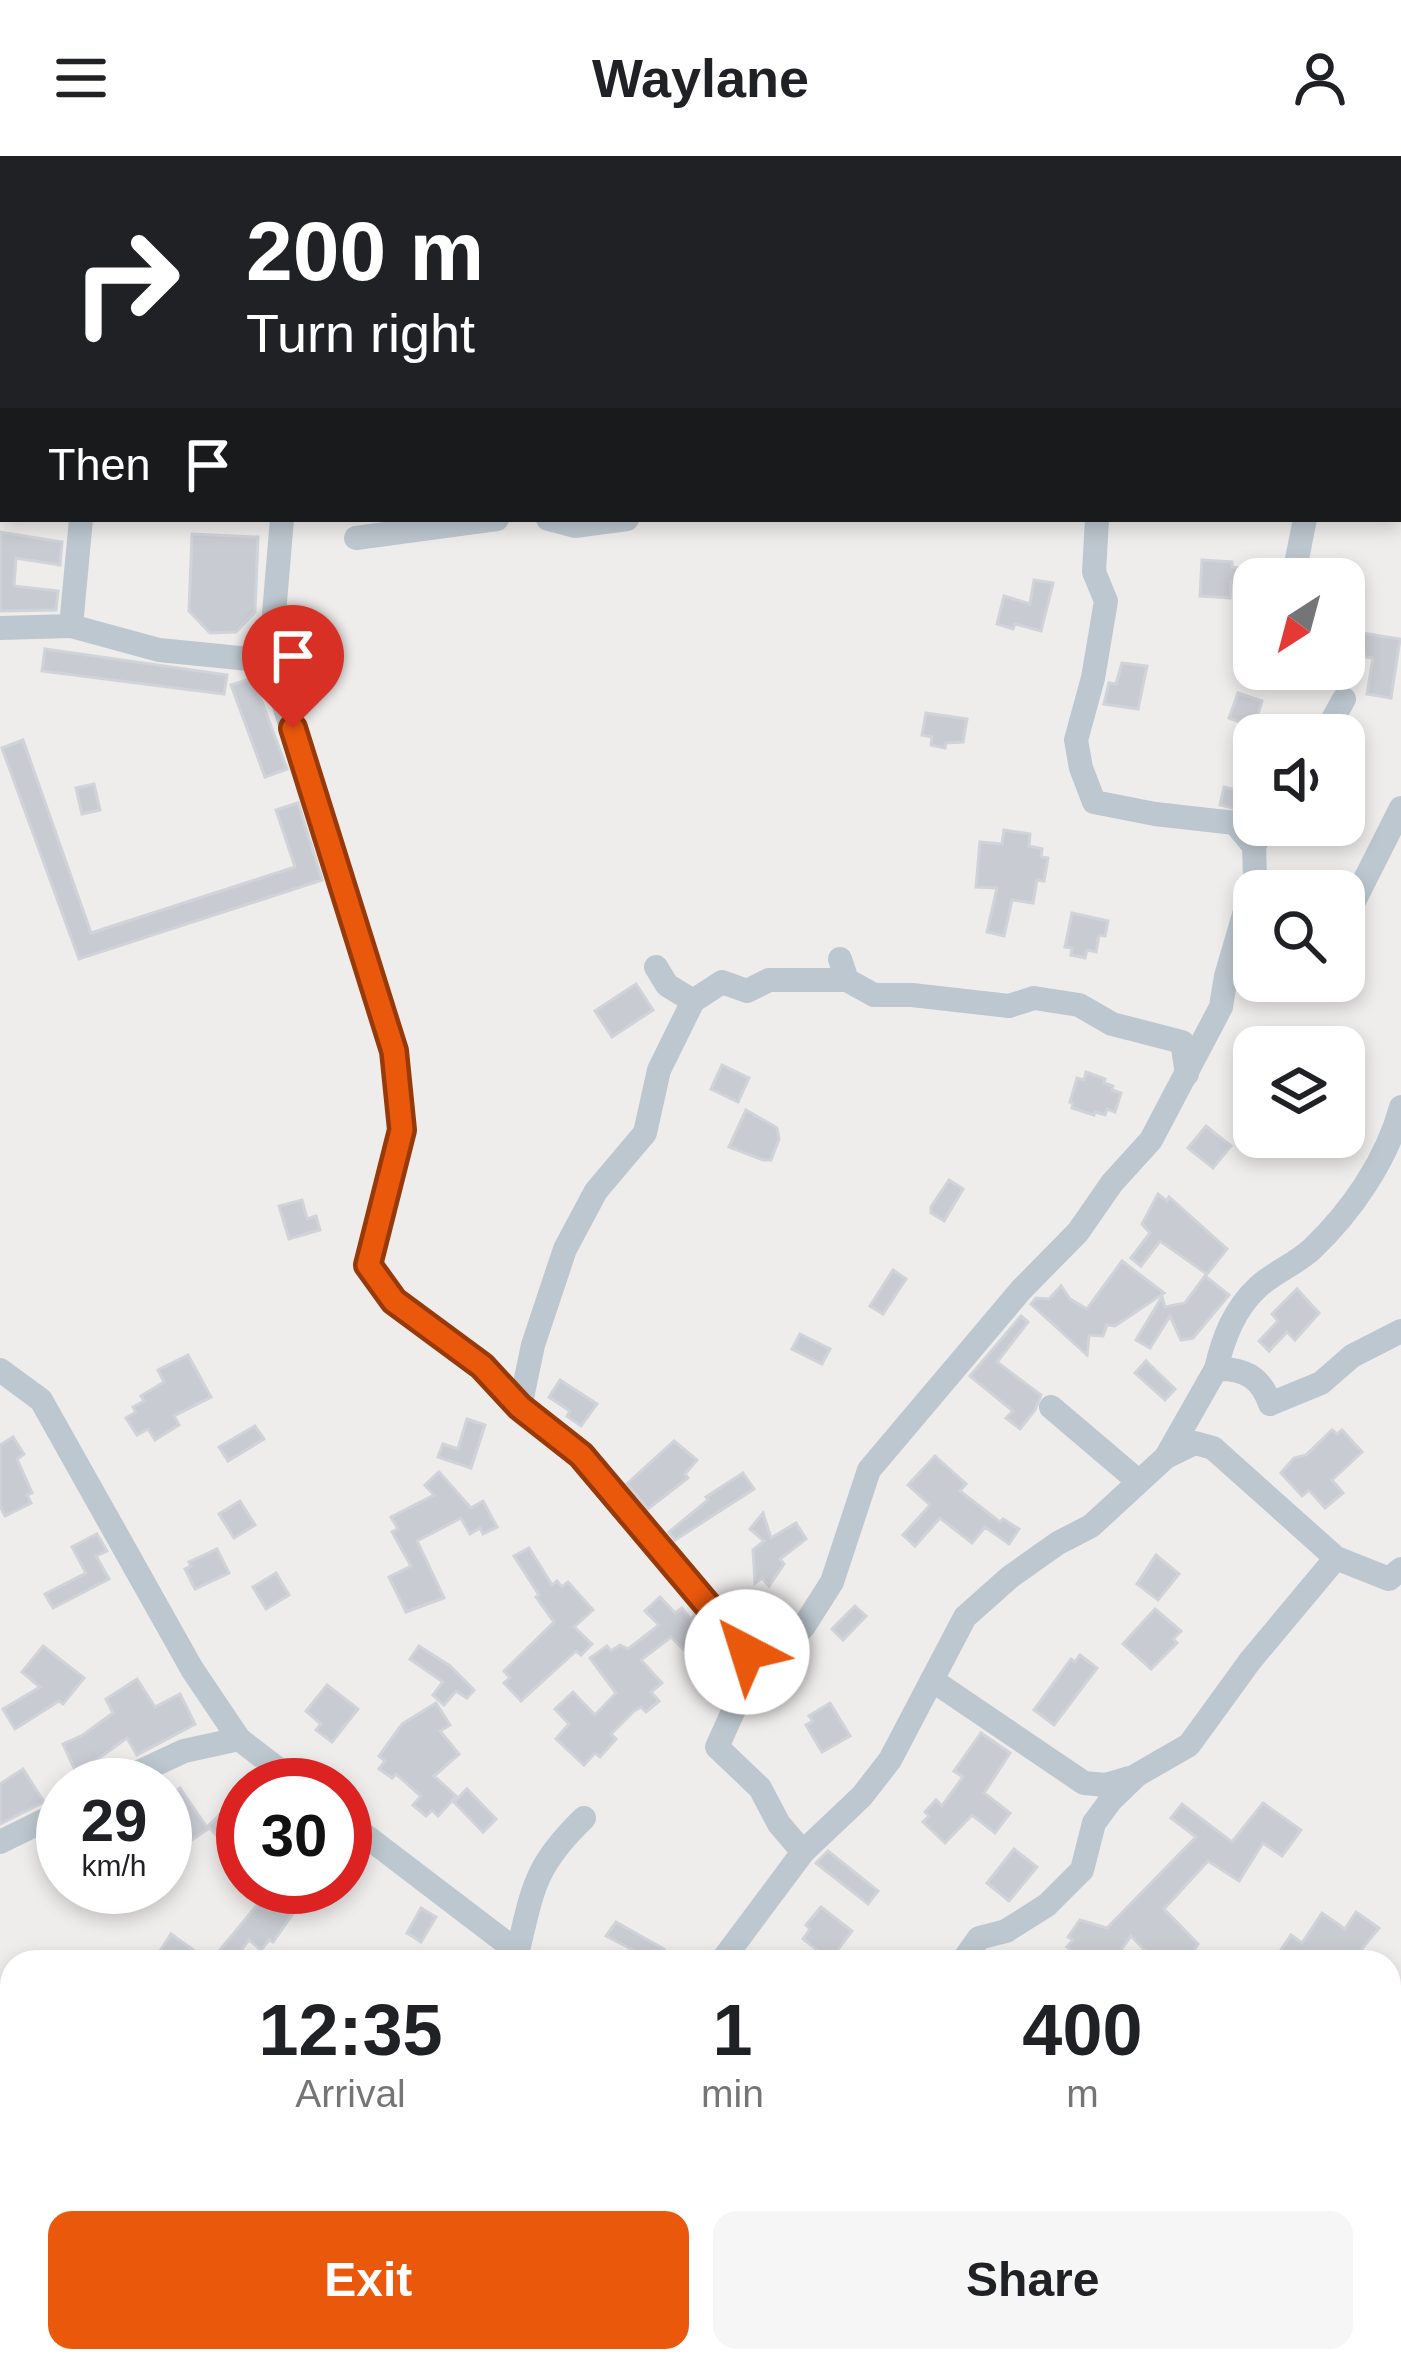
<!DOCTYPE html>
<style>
:root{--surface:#fff;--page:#f6f6f6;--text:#202124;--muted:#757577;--accent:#ea580c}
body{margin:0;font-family:Arial,sans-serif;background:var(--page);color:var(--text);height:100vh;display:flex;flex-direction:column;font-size:45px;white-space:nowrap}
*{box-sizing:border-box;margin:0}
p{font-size:39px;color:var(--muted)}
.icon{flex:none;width:66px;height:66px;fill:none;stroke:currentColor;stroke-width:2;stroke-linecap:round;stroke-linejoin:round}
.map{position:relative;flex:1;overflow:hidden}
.panel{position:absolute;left:0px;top:1794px;width:1401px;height:423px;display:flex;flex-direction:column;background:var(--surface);border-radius:36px 36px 0 0;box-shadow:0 6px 18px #0003}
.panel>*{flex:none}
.guide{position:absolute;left:0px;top:0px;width:1401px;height:366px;box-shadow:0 6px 18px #0003;background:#202124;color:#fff;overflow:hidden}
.needle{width:78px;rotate:216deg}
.fabs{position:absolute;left:1233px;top:402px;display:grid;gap:24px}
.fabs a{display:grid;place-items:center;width:132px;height:132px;border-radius:24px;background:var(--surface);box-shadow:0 6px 18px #0003;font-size:60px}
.speed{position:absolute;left:36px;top:1602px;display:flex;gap:24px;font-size:60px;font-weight:700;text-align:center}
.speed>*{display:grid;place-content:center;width:156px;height:156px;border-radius:50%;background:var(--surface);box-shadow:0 6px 18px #0003;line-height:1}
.speed small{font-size:30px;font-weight:400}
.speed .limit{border:18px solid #d22;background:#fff;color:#111}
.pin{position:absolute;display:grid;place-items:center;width:102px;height:102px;color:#fff;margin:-123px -51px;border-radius:50% 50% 50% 0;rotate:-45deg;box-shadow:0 0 12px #0007}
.pin .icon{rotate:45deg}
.me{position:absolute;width:132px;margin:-66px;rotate:320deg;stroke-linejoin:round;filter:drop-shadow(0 0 9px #0008)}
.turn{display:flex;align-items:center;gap:42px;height:252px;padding:0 48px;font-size:54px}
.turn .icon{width:156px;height:156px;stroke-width:2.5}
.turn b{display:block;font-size:84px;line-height:102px}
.then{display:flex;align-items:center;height:114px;padding:0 48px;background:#0003;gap:24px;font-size:45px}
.eta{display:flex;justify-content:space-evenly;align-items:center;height:204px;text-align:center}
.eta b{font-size:72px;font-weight:700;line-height:84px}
.cta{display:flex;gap:24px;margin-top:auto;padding:24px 48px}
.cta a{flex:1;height:138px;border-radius:24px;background:var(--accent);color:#fff;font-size:48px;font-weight:700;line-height:138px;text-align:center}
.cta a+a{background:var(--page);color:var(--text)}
header{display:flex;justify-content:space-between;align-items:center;height:156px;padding:0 48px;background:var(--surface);font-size:54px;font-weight:700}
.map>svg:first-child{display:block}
.building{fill:#c9cbd2;stroke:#d0d3d8;stroke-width:3}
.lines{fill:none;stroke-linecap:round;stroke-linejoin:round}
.minor{stroke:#bdc7cf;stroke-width:24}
.route-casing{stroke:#983908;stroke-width:30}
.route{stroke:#ea580c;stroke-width:21}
</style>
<header><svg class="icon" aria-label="menu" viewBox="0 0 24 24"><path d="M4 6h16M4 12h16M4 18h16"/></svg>Waylane<svg class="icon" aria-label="person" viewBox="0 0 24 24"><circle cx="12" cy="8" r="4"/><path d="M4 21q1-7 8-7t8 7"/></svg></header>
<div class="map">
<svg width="1401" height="2215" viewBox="0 0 1401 2215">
<rect width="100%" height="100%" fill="#efecec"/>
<g class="building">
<path d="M0,376L62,386L60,409L16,402L14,430L58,435L56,454L0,455Z"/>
<path d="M192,378L258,381L255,456L236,476L210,477L189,455Z"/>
<path d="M1202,404L1232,406V411L1254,414V429L1231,426L1230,442L1200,440Z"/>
<path d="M1034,424L1053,427L1041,475L1015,468L1013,473L997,468L1004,440L1030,448Z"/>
<path d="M1344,474L1400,483L1391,542L1367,538L1373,502L1344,497Z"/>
<path d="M45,493L227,519L224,538L42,515Z"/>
<path d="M1122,507L1147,510L1138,553L1104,548L1109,527L1116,528Z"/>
<path d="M253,522L287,613L265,621L231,529Z"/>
<path d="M1238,537L1262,545L1254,571L1229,562Z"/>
<path d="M926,557L967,563L963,586L946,587L945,592L931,589L932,581L922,579Z"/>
<path d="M23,584L91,777L295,711L276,654L298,647L322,724L79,803L2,592Z"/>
<path d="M94,628L100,654L82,658L76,632Z"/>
<path d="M1224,631L1252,638L1247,656L1220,649Z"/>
<path d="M1004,674L1030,678L1029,690L1042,693L1041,701L1048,702L1044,725L1037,724L1033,747L1012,744L1004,780L987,776L997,732L976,731L980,686L1002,688Z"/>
<path d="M1072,757L1108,765L1105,780L1099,779L1096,796L1087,794L1085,802L1071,799L1072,792L1065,791Z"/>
<path d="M636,828L653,854L612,881L595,855Z"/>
<path d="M722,909L749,922L738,946L711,933Z"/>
<path d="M1086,916L1105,923L1104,927L1113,930L1112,934L1121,937L1115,956L1107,953L1105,959L1095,956L1094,959L1072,952L1073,947L1070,946L1077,922L1084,924Z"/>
<path d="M746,954L777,972L779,983L771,1004H763L729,991Z"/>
<path d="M1206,970L1231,990L1213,1012L1188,992Z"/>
<path d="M949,1024L963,1033L944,1065L931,1057V1051Z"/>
<path d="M1158,1038L1167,1045L1169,1041L1227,1093L1207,1118L1160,1085L1141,1110L1131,1102L1150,1077L1142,1068Z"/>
<path d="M302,1044L307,1063L316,1060L320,1074L289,1083L279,1050Z"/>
<path d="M1122,1105L1164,1137L1115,1170L1107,1169L1103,1180L1089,1179L1087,1199L1031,1148L1036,1142L1049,1143L1061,1130L1070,1143L1087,1153Z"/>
<path d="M893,1114L906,1123L883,1158L870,1150Z"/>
<path d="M1205,1120L1229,1139L1193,1182L1181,1184L1170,1160L1150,1192L1136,1184L1162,1141L1165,1151L1185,1147Z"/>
<path d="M1297,1133L1319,1157L1295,1184L1287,1176L1269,1195L1259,1185L1278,1165L1272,1158Z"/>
<path d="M1021,1160L1028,1166L997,1206L1041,1239L1035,1254L1020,1273L1006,1262L1013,1255L970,1220Z"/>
<path d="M800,1178L830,1193L822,1208L792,1193Z"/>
<path d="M188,1199L211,1241L174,1260L179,1269L155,1284L148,1273L137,1279L126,1262L136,1256L133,1251L144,1245L141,1240L164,1226L158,1214Z"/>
<path d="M1146,1205L1175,1233L1165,1244L1135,1217Z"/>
<path d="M560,1224L597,1248L581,1270L567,1260L570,1255L549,1241Z"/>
<path d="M467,1263L485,1269L471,1312L438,1301L443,1288L458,1293Z"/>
<path d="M255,1270L264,1283L228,1305L219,1291Z"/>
<path d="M1332,1274L1337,1278L1342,1274L1362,1296L1332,1324L1343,1337L1325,1352L1309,1334L1302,1340L1281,1317L1294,1302L1306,1299Z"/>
<path d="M13,1281L24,1298L17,1303L32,1337L27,1339L31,1347L5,1360L0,1350V1289Z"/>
<path d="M674,1285L697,1304L685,1318L688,1322L648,1353L627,1328Z"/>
<path d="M935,1300L966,1328L960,1335L1000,1366L1003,1363L1019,1373L1009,1388L985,1371L972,1387L940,1362L915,1390L903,1379L930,1349L908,1329Z"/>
<path d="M439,1316L471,1352L483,1345L497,1371L483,1378L480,1372L470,1378L461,1362L417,1385L444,1442L406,1456L389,1421L411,1410L392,1376L398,1373L391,1361L434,1339L425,1329Z"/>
<path d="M743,1317L754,1333L675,1384L669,1376L708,1344L706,1341Z"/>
<path d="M240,1345L255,1369L234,1382L219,1358Z"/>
<path d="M763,1357L771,1382L796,1367L806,1383L780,1403L784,1408L769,1430L762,1422L755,1427L753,1394L764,1385L750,1373Z"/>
<path d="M97,1378L107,1395L96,1400L109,1423L53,1452L45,1438L86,1417L72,1391Z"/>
<path d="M529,1392L552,1429L557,1425L562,1431L568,1426L593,1454L574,1471L592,1488L581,1499L576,1495L521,1545L504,1527L510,1522L504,1515L554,1466L536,1441L539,1439L514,1400Z"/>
<path d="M217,1393L229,1417L195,1433L185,1413L191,1410L189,1406Z"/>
<path d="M1156,1399L1179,1418L1158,1444L1137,1428Z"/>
<path d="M276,1417L289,1439L266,1453L253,1431Z"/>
<path d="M660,1441L675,1457L682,1452L691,1464L694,1460L714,1483L697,1501L694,1498L691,1501L671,1481L641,1504L662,1527L651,1536L659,1545L646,1556L641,1551L634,1555L611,1578L616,1583L600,1601L595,1597L584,1609L556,1583L569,1568L555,1553L573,1536L595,1559L616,1537L590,1502L607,1490L611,1495L620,1489L628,1493L659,1469L645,1455Z"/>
<path d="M855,1450L866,1460L843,1484L832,1473Z"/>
<path d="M1155,1453L1181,1475L1173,1483L1177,1487L1151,1513L1123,1488Z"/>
<path d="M43,1490L84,1522L63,1548L59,1545L15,1573L3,1553L40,1531L22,1516Z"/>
<path d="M419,1490L450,1510L474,1534L467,1542L456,1535L444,1549L433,1539L443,1526L410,1503Z"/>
<path d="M1080,1499L1097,1512L1054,1569L1034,1554L1071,1503L1075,1506Z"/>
<path d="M137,1523L155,1551L180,1538L195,1568L137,1599L127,1582L92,1607L96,1618L80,1625L63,1588L83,1579L113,1557L106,1543Z"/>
<path d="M327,1529L358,1553L332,1586L316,1574L321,1568L306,1555Z"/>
<path d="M436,1547L450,1569L440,1575L459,1598L434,1620L456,1640L438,1660L432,1654L426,1660L413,1649L421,1640L396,1618L392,1622L379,1613L385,1605L379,1600L402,1568Z"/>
<path d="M830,1547L850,1580L822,1596L806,1569L813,1565L809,1560Z"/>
<path d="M981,1577L1010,1597L984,1637L1010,1657L995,1677L972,1659L945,1687L923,1666L929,1660L925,1656L936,1644L942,1650L963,1621L954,1615Z"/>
<path d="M23,1613L44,1646L0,1668V1628Z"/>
<path d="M180,1632L208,1673L181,1691L165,1666V1642Z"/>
<path d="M467,1633L496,1663L483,1676L454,1646Z"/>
<path d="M243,1636V1660L220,1683L208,1670Z"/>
<path d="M1263,1647L1301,1674L1282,1700L1263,1687L1239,1725L1208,1705L1164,1753L1198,1788L1186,1806H1156L1131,1780L1112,1806H1064L1073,1795L1067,1791L1073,1784L1068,1781L1080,1764L1107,1772L1196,1681L1171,1662L1182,1648L1232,1686Z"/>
<path d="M1014,1693L1037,1711L1009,1745L987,1727Z"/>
<path d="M828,1695L878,1735L868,1748L816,1707Z"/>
<path d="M286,1731L305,1740L273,1786L269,1784L261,1794L249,1784L232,1806H153L171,1778L210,1806L263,1742L272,1749Z"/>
<path d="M821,1751L852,1775L830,1804L803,1783L810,1773L806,1769Z"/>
<path d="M421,1752L436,1761L421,1786L407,1777Z"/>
<path d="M1356,1756L1379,1772L1351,1806H1273L1291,1779L1302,1787L1322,1757L1345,1773Z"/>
<path d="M616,1766L664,1793L657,1806L606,1780Z"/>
</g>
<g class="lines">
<g class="minor">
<path d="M112,0L113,3"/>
<path d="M925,0V3"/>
<path d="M1395,0L1401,1"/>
<path d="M322,3L323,0"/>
<path d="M1095,3V0"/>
<path d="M1398,193H1401"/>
<path d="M1398,347L1401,348"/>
<path d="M548,363L575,370L627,363"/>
<path d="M1097,363L1094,416L1106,445L1093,522L1076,584L1081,612L1094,646L1155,658L1235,667L1254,690"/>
<path d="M356,382L497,363"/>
<path d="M1293,423L1305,363"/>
<path d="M71,470L159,494L270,505L394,895L402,974L368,1109L394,1145L482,1210L520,1251L581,1299L761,1514L741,1538L717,1591L760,1632L779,1668L803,1696L721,1806"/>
<path d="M0,472L71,470L81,363"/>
<path d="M270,505L282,363"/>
<path d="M1324,579L1344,543"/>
<path d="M1344,765L1401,652"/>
<path d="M840,803L847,824L874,839H912L1009,850L1034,842L1079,849L1112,868L1182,886L1187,918"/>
<path d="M656,811L667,829L693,845"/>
<path d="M1216,1213C1223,1183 1234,1153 1258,1131C1274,1116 1296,1108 1312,1093C1351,1056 1387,1004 1401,951"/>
<path d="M0,1214L41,1244L192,1513L239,1583L299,1629"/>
<path d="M520,1251L533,1189L565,1093L596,1035L645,977L659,914L693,845L722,826L747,835L769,824H847"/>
<path d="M1051,1251L1138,1325"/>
<path d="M1166,1301L1195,1287L1213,1292L1336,1402L1389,1423L1401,1413"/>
<path d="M761,1514L804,1470L832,1426L869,1314L1021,1134L1078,1076L1112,1027L1151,984L1221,851L1226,820L1255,721L1254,690L1266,669"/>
<path d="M932,1524L1084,1627L1106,1629L1129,1622"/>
<path d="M111,1629L184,1595L239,1583"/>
<path d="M345,1664L518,1796"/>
<path d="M0,1686L63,1655"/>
<path d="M803,1696L862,1640L890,1604L965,1461L1010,1421L1058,1387L1091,1370L1166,1301L1216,1213C1244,1212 1261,1221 1270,1248L1321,1227L1352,1200L1401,1175"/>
<path d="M515,1806C533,1737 530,1714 584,1662"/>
<path d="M962,1806L979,1782L1006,1775L1047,1749L1082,1714L1094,1667L1111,1644L1137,1619L1189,1589L1250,1505L1336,1402"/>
<path d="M531,2205L543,2215"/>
<path d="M276,2215L290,2205"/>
<path d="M460,2215L468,2205"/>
<path d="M744,2215L754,2205"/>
</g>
</g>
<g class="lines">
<defs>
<path id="route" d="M293,572L394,895L402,974L368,1109L394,1145L482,1210L520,1251L581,1299L747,1496"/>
</defs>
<use href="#route" class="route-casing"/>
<use href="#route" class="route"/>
</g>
</svg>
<div class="fabs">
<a><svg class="needle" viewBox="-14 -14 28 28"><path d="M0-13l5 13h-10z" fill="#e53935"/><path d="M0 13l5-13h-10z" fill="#757577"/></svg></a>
<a><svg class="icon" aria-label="sound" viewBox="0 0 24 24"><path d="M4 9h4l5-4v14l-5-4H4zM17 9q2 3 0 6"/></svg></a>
<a><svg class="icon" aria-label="search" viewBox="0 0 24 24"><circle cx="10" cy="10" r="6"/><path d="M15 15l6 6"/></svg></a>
<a><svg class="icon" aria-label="layers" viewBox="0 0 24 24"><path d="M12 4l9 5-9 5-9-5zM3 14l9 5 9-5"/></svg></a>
</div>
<div class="speed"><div>29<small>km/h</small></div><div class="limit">30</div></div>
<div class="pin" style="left:293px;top:572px;background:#d93025"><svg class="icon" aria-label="arrive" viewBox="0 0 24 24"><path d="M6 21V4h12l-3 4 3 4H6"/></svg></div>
<svg class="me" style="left:747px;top:1496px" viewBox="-20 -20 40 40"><circle r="19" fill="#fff"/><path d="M0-13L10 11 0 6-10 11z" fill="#ea580c"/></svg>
<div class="guide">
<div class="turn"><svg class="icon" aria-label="right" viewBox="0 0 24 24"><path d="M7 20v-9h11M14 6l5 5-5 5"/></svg><div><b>200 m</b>Turn right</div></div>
<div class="then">Then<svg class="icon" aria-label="arrive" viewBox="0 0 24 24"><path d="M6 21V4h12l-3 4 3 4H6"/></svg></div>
</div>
<section class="panel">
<div class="eta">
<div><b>12:35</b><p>Arrival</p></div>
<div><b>1</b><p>min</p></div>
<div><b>400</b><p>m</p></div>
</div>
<div class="cta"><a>Exit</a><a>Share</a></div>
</section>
</div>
